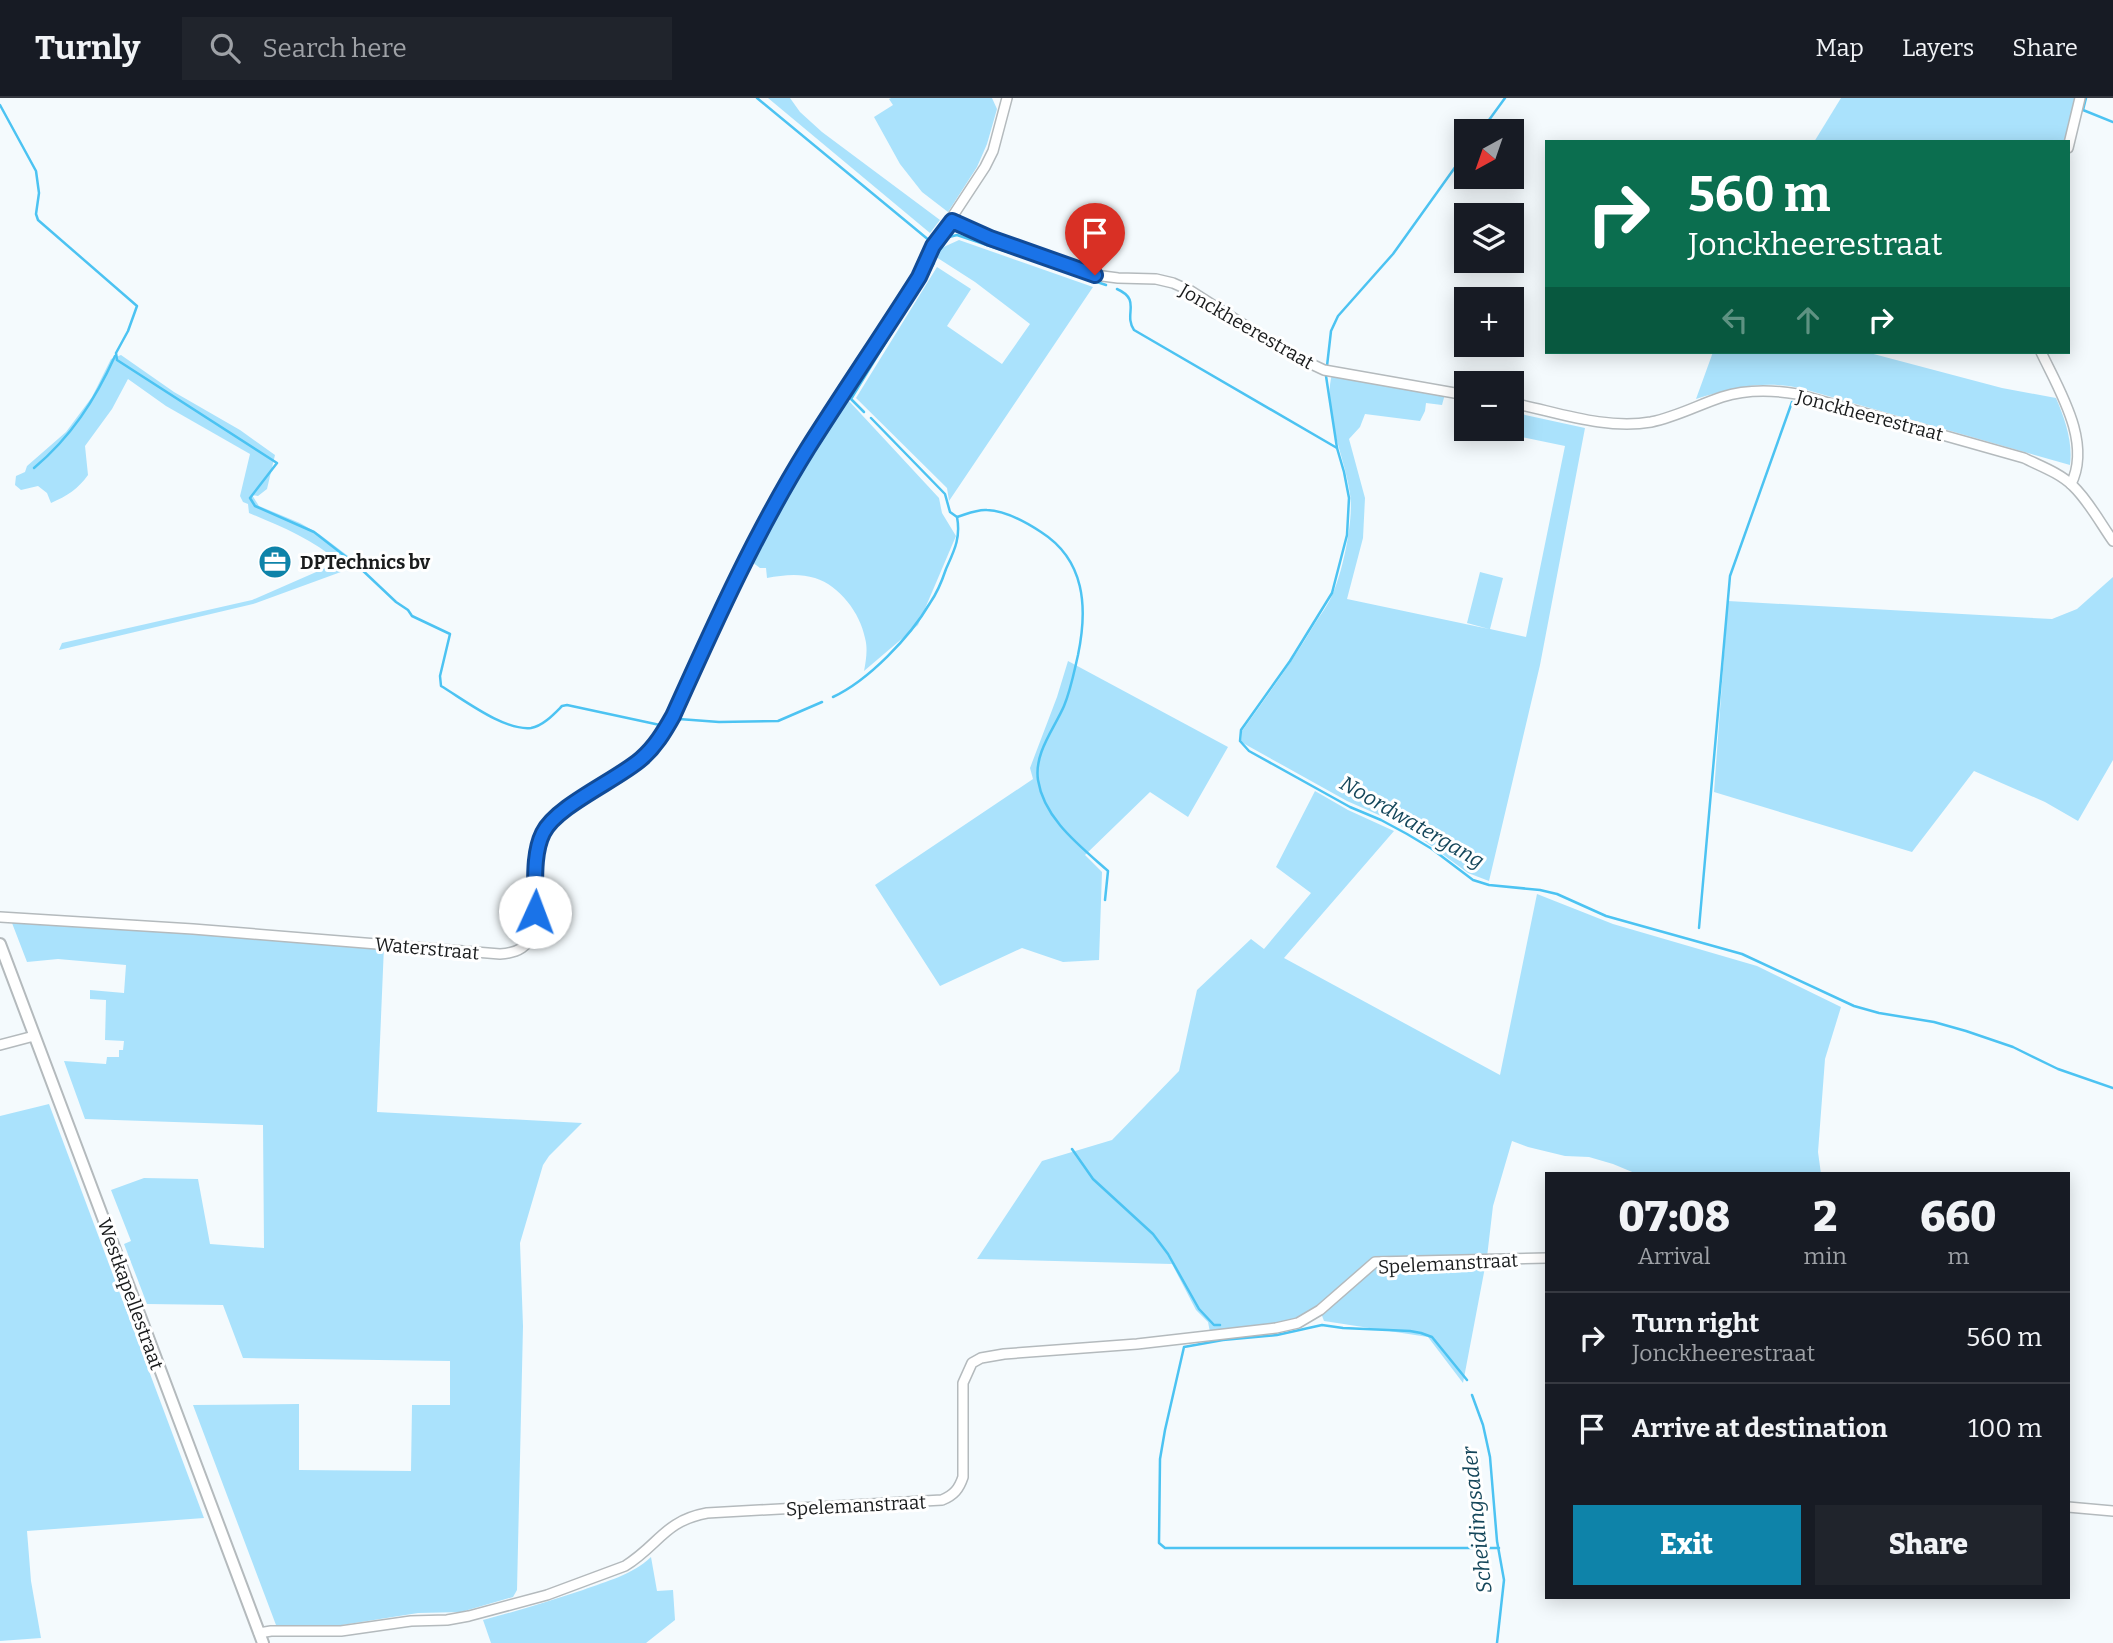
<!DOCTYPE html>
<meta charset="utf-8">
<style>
:root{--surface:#171b24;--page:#20242c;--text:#f1f3f6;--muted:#9ea1a6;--line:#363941;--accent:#0e83a9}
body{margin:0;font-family:Bitter,serif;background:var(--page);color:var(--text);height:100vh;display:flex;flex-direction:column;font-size:26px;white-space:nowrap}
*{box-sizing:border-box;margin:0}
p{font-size:23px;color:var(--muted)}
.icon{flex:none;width:38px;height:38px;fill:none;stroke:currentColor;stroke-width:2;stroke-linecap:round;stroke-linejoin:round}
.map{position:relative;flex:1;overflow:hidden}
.sheet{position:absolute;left:1545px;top:1074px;width:525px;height:427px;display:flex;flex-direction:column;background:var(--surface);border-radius:0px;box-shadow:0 4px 18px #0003}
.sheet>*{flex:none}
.top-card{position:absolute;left:1545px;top:42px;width:525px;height:214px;border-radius:0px;box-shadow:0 4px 18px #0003;background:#0b6e4f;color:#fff;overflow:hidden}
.needle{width:46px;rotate:220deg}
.tools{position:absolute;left:1454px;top:21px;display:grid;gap:14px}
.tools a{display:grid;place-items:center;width:70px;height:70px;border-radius:0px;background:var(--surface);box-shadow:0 4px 18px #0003;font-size:35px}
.pin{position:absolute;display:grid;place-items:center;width:60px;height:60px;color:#fff;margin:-72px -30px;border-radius:50% 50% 50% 0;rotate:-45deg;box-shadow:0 0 7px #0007}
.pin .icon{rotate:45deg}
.me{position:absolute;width:77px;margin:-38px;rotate:2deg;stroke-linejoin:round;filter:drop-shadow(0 0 5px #0008)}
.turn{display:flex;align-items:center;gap:24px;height:147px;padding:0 28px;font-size:32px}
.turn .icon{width:91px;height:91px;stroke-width:2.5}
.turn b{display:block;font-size:49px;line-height:60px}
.lanes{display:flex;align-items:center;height:66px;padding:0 28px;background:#0003;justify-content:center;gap:35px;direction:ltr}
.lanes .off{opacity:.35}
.eta{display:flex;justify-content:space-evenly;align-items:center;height:119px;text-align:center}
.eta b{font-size:42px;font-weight:800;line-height:49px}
.button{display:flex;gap:14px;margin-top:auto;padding:14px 28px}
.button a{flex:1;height:80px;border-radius:0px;background:var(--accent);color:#fff;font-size:28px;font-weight:800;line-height:80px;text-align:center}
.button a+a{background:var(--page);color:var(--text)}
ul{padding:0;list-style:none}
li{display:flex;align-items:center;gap:21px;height:91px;padding:0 28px;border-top:2px solid var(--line)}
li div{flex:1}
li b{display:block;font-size:26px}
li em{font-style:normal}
header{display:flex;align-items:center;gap:42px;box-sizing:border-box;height:98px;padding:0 35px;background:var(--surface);border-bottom:2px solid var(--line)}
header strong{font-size:33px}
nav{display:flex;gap:38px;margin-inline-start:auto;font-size:24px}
.search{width:490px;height:63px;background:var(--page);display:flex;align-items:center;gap:18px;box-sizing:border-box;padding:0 24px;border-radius:0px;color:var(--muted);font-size:26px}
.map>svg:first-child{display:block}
.green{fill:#aae2fc}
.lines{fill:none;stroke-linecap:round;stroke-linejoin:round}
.stream{stroke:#4cc3f2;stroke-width:2.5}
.minor-casing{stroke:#b4babd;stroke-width:12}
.tertiary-casing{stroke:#b4babd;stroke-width:14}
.minor{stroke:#fff;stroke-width:9}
.tertiary{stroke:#fff;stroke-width:10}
.route-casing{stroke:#114b97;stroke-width:18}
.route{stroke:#1a73e8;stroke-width:12}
.labels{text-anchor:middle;stroke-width:6;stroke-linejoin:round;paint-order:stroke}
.street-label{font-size:19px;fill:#1a1c1d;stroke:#fff}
.poi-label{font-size:19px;font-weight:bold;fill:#1a1c1d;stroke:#fff;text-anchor:start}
.water-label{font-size:21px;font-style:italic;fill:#14465a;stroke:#fff}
</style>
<header>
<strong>Turnly</strong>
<div class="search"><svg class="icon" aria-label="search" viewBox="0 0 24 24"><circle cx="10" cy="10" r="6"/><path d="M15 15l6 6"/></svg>Search here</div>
<nav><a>Map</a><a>Layers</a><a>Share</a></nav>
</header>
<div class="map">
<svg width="2113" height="1545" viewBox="0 0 2113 1545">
<rect width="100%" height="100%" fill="#f4fafd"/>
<g class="green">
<path d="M768,0H790L800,14L822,34L940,122L930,135Z"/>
<path d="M891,0H992L997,11L987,46L977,69L948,114L922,94L900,66L874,19L893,7L889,1Z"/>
<path d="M1841,0H2075L2065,44H1814Z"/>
<path d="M959,142L1093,189L949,403L947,390L856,300L937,169L971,191L947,228L1002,266L1030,226L975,184L933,157L937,152Z"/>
<path d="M1713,254H1866L2002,290L2056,300C2065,321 2073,344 2070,367L1800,290C1763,282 1731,290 1696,301Z"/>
<path d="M121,257L174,294L240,332L275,357L267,391L258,398L252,397L259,408L300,425L319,436L360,467L253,506L59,552L62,545L252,502L339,464C312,441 282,429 249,415L248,406L243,404L240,398L250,356L166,308L128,281L112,311L85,348L88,377C78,391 67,398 51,405L47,395L38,388L21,392L15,387L16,378L25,374L27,368L66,334L92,299L111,261Z"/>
<path d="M1332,276L1445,296L1442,307L1426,305L1425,313L1420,323L1365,316L1360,329L1349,341L1365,400L1363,440L1347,501L1489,531L1467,525L1480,474L1503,480L1490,531L1526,539L1565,348L1507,336L1508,331H1512V314L1585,330L1540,567L1489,783L1468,775L1415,736L1388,721L1347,703L1241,644L1242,633C1267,598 1292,564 1314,527C1320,517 1329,506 1333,495C1343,472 1354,421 1350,396C1345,358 1322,315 1332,276Z"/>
<path d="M849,303L939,400L942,415L956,438L918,527L864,573C866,562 868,551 865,540C860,515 840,488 815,480C799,475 783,477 767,480L766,470H760L748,461L813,352Z"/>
<path d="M2113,479V662L2078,723L2045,704L1974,673L1912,754L1714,694L1728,503L2052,521L2077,511Z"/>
<path d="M1068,563L1228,649L1188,719L1150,694L1085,757L1102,774L1099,862L1063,864L1022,850L940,888L875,787L1033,681L1030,670L1057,599Z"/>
<path d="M1315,693L1348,712L1394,733L1284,860L1500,977L1537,796L1613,826L1757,868L1841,909L1825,961L1818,1054L1821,1076H1637L1613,1066L1589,1059L1565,1058L1528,1049L1512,1043L1493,1108L1487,1159L1376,1160L1306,1218L1285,1226L1210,1234L1208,1224L1196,1212L1172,1166L977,1161L1042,1063L1112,1042L1179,973L1197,892L1251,841L1264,851L1311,795L1276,769Z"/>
<path d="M12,825L384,848L377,1014L582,1025L549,1058L543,1067L520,1145L523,1228L517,1492L513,1499L461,1514L418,1515L342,1527H276L193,1307L299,1306V1372L411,1373L412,1307H450V1263L243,1260L223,1207L147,1206L124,1146L131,1143L111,1092L144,1080L198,1081L210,1146L264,1150L263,1027L85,1021L64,963L106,966L107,959H119V952H123L124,943L105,942L106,902L90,901V892L124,895L126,867L58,861L27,864Z"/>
<path d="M49,1006L204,1420L27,1433L31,1483L41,1540L0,1543V1018Z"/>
<path d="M1486,1164L1463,1285L1428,1239L1324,1223L1321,1215L1373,1171L1381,1168Z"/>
<path d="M651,1459L657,1493L673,1492L675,1522L646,1545H491L483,1522C517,1513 550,1503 583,1492C607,1483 632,1477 651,1459Z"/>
</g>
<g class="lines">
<g class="stream">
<path d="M757,0L930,143"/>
<path d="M2086,0L2083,12L2113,24"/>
<path d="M0,7L36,73L39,95L36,116L38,122L137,208L128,233L116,255L117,262L277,365L250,400L255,408L314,434L359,469L396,504L408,512L412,518L450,536L440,578L441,588C463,601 504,633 531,630C543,628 554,616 562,608L567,607L660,627"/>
<path d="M1481,33L1505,0"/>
<path d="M936,157L949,139L957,137L1106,187"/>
<path d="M1117,191C1142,202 1123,216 1134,232L1337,350L1344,374L1349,400L1347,437L1332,495L1290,563L1241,632L1240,643L1249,653L1350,709L1381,722L1407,736L1432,751L1473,782L1489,787L1540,792L1557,796L1606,818L1742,856L1854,908L1879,915L1934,924L1966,933L2013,949L2058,971L2113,990"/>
<path d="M1327,268L1331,233L1338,218L1393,156L1466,54"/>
<path d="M1326,278L1337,350"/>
<path d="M864,314L851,301L934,165"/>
<path d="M34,370C71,339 95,302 115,258"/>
<path d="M957,419C967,416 977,411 987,412C1006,413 1026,424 1041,434C1085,462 1088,509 1078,557C1074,574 1071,591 1064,608C1054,631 1034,655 1038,682C1044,721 1080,748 1108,773L1105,802"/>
<path d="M833,599C869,582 910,539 930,505C937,495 942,483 946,471C954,453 961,440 957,419L950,414L945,396L871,320"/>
<path d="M670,632L672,633L679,621L719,624L778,623L822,604"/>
<path d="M1699,830L1730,478L1792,304"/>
<path d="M1072,1051L1093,1081L1153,1136L1168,1156L1199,1211L1214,1227H1220"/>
<path d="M1467,1282L1432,1239L1421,1235L1410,1233L1343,1230L1322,1227L1277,1237L1223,1242L1184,1249L1165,1332L1160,1361L1159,1445L1165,1450H1499"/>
<path d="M1472,1297L1483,1327L1490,1359L1497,1443L1504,1482L1497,1545"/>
</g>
<defs>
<g id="minor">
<path d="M2068,50L2080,0"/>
<path d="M952,123L990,140L1095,177L1118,180L1156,181L1173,185L1191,193L1290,256L1324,272L1466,297"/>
<path d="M2041,254C2059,292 2092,344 2071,386"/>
<path d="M1512,305C1557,314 1605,332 1651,324C1676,319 1698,307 1722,299C1747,291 1773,292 1797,296L2024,360C2040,368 2060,375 2073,388C2088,402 2101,426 2113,443"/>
<path d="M0,819L193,831L500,856C518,855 529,849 534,831C536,804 532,758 543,735C555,709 617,682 641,661C655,649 664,634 673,618L742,469L808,351L919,179L933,148L985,69L993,53L1007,0"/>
<path d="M0,947L34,938"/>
<path d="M2068,1409L2113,1413"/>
<path d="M259,1535L271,1533H341L411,1523L447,1522L469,1518L547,1497L625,1468C659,1447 664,1423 707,1415L942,1402C954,1397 959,1391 963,1379V1285L972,1265L981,1260L1004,1256L1137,1246L1276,1230L1298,1225L1320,1212L1375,1164L1547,1160"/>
</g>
<path id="tertiary" d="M0,846L263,1545"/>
</defs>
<use href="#minor" class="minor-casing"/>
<use href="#tertiary" class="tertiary-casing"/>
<use href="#minor" class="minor"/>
<use href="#tertiary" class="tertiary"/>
</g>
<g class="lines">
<defs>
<path id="route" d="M535,814C536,790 532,757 543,735C556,708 617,682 641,661C655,649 664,634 673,618C714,527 755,435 808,350C844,293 883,236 919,179L933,148L952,123L990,140L1095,177"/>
</defs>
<use href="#route" class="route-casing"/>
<use href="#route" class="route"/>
</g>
<defs>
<symbol id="office-disc" viewBox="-11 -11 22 22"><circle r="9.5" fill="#0e83a9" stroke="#fff"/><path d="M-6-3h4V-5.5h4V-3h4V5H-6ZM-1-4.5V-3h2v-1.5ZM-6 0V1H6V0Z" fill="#fff"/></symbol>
</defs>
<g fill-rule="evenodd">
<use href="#office-disc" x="256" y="445" width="38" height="38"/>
</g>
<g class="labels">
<g class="street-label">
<text transform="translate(1247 228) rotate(30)" y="7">Jonckheerestraat</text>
<text transform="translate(1870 317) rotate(15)" y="7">Jonckheerestraat</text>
<text transform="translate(427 850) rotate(5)" y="7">Waterstraat</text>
<text transform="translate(1448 1165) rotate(-3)" y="7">Spelemanstraat</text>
<text transform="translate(131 1196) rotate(70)" y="7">Westkapellestraat</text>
<text transform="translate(856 1407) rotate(-3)" y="7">Spelemanstraat</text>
</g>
<g class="poi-label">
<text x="300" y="471">DPTechnics bv</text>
</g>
<g class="water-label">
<text transform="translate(1412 724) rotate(30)" y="7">Noordwatergang</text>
<text transform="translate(1477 1422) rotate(-96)" y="7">Scheidingsader</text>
</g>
</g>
</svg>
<div class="tools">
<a><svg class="needle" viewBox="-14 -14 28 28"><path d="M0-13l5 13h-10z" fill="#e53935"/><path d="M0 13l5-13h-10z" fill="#9ea1a6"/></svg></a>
<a><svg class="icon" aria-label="layers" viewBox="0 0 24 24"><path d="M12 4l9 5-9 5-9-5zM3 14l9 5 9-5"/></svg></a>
<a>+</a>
<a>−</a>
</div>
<div class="pin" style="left:1095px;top:177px;background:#d93025"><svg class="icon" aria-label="arrive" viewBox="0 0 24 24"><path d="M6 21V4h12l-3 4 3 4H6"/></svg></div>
<svg class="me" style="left:535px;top:814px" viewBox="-20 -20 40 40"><circle r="19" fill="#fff"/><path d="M0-13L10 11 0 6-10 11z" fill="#1a73e8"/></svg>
<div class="top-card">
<div class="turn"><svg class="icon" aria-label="right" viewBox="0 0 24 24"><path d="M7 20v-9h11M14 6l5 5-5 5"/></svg><div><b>560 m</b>Jonckheerestraat</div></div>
<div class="lanes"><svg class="icon off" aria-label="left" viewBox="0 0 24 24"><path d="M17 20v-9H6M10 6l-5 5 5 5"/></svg><svg class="icon off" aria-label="ahead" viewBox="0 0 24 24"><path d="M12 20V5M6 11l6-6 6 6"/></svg><svg class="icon" aria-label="right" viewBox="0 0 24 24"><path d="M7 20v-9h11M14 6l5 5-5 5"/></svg></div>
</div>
<section class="sheet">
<div class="eta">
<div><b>07:08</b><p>Arrival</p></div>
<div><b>2</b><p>min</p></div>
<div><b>660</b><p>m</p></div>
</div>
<ul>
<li><svg class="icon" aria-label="right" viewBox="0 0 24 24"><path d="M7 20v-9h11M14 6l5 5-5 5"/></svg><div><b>Turn right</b><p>Jonckheerestraat</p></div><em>560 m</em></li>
<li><svg class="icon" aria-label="arrive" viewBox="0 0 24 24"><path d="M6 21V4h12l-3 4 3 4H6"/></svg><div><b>Arrive at destination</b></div><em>100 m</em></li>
</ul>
<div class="button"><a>Exit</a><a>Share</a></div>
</section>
</div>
